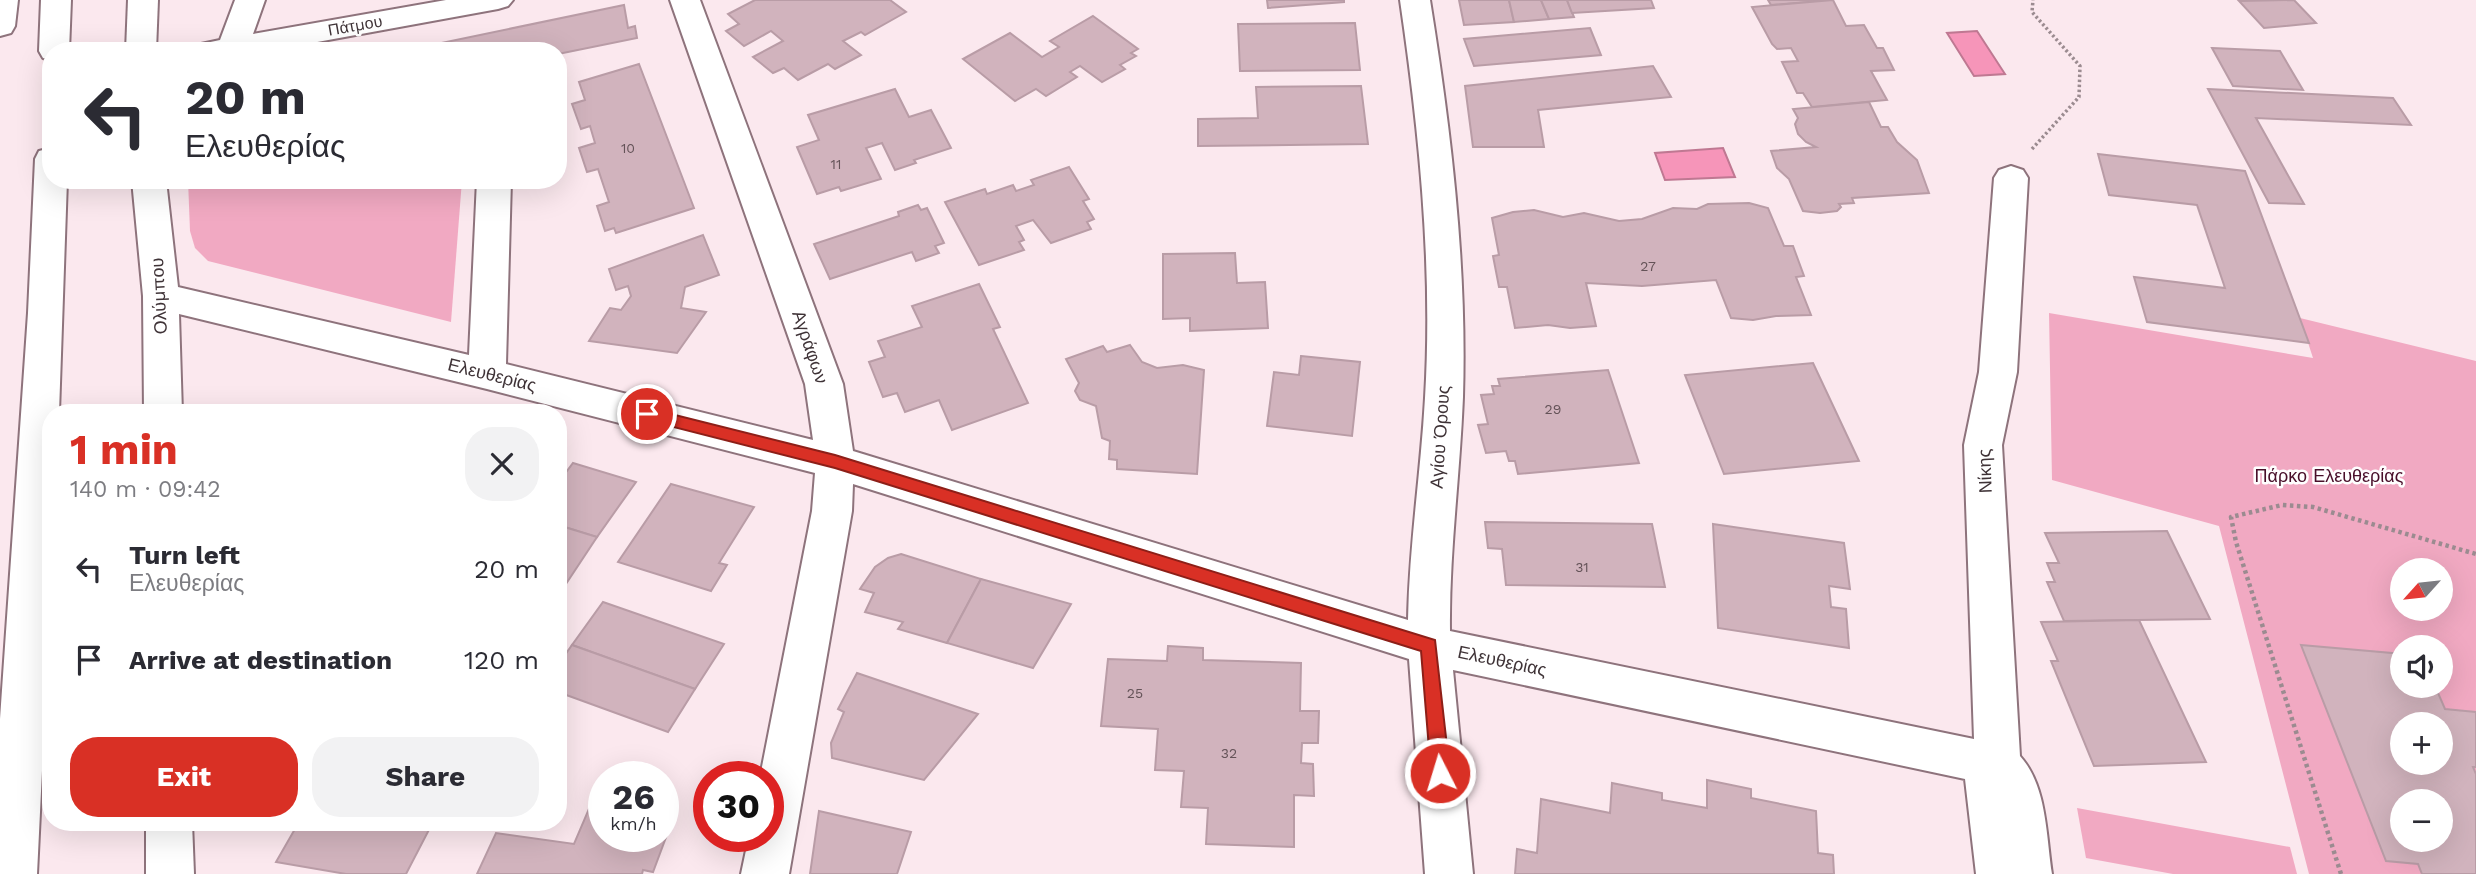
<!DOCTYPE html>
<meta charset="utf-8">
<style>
:root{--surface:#fff;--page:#f2f2f3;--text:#2b2b33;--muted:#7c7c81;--accent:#d93025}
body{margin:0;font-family:"Work Sans",sans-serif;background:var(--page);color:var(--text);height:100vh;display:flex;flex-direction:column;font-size:26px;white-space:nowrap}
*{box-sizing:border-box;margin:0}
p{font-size:23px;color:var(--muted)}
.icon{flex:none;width:38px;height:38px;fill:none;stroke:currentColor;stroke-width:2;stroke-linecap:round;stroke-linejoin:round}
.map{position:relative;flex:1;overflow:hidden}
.side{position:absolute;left:42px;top:404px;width:525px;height:427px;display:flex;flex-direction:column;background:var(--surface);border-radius:28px;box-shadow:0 7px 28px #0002}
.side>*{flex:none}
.guide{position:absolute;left:42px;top:42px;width:525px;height:147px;border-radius:28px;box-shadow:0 7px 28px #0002;background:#fff;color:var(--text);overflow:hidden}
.needle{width:46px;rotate:243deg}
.controls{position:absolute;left:2390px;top:558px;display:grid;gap:14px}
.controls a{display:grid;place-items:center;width:63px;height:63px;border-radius:50%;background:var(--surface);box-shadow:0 7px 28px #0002;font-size:35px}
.speed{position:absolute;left:588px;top:761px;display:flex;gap:14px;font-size:35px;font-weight:700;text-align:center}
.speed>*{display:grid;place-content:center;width:91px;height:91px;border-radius:50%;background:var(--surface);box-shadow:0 7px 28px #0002;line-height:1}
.speed small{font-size:18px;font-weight:400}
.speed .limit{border:10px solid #d22;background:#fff;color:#111}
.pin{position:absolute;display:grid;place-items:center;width:60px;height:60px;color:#fff;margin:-30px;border:4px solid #fff;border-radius:50%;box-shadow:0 2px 7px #0007}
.me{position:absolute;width:77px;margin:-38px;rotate:355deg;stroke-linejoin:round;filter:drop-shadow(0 0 5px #0008)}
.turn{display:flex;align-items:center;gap:24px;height:147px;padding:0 28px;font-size:32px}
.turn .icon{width:91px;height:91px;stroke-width:2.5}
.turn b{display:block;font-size:49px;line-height:60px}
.round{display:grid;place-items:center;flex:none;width:74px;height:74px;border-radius:28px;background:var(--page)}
.headline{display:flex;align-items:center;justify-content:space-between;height:119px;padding:0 28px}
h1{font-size:42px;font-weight:700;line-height:52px;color:var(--accent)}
.primary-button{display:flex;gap:14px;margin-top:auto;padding:14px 28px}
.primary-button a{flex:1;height:80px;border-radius:28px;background:var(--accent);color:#fff;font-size:28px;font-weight:700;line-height:80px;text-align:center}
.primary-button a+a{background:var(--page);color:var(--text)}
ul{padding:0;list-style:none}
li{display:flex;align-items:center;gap:21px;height:91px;padding:0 28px}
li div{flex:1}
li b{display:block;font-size:26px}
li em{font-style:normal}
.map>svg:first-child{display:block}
.green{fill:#f1a9c2;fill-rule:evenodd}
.water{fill:#f695b9;stroke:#bf7892;stroke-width:2}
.building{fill:#d1b3bd;stroke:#b99ca6;stroke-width:2;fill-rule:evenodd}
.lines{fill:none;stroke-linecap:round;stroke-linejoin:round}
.minor-casing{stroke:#8e737c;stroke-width:4}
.major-casing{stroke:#8e737c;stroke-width:4}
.path-far1{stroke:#9b8b90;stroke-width:3.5;stroke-dasharray:2.5 2.5;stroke-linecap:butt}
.path{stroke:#9b8b90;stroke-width:4.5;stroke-dasharray:3.5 3.5;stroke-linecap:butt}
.minor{fill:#fff;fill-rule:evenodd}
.major{fill:#fff;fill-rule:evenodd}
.route{fill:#d93025;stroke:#8d1f18;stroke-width:2}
.labels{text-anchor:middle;stroke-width:5;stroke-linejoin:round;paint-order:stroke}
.number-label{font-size:14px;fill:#645358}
.far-street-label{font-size:16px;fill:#3f3337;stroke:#fff}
.street-label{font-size:18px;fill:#3f3337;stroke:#fff}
.park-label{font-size:18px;fill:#490f2a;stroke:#fff}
</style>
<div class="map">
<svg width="2476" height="874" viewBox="0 0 2476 874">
<rect width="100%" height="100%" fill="#fbe8ee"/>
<g class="green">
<path d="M188,180H462L451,322L208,261L195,248L190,231Z"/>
<path d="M2049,313L2313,358L2300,318L2476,361V874H2309L2219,526L2052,480ZM2403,570H2441V609H2403ZM2403,648H2441V686H2403ZM2403,724H2441V763H2403ZM2403,802H2441V840H2403Z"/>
<path d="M2077,808L2290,847L2297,874H2173L2086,858Z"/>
</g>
<g class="water">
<path d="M1977,31L2005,74L1974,76L1947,33Z"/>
<path d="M1723,148L1735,177L1665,180L1655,153Z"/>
</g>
<g class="building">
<path d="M755,0H890L906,12L865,35L861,32L843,41L861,55L835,69L828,64L798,80L784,68L773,73L753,57L783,41L771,31L744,46L726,31L739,24L728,14Z"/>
<path d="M1267,0H1344V2L1268,8Z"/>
<path d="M1459,0H1509L1514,22L1464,25Z"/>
<path d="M1509,0H1541L1549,19L1514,22Z"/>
<path d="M1541,0H1567L1574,17L1549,19Z"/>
<path d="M1567,0H1651L1654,8L1572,13Z"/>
<path d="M1768,0H1832L1771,5Z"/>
<path d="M1833,0L1846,26L1864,25L1877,48H1883L1894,70L1871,71L1887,100L1812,107L1803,93H1797L1782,62L1798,61L1791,48L1777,49L1772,44L1752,7Z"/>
<path d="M2294,0L2316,23L2264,28L2239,1Z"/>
<path d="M624,5L628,28L635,26L637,38L558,54V51H403Z"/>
<path d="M1093,16L1138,49L1131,53L1136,56L1120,65L1125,69L1102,82L1080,66L1070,72L1077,77L1046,96L1036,89L1015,101L963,59L1010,33L1042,57L1059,47L1050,41Z"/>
<path d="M1355,23L1360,70L1240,71L1238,24Z"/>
<path d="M1590,28L1601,55L1474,66L1464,39Z"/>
<path d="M2212,48L2280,51L2303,90L2233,86Z"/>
<path d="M639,64L694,208L616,233L614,228L605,231L597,206L609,202L598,169L587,172L579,148L595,143L590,126L581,129L572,104L585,100L579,82Z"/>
<path d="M1653,66L1671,97L1538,110L1544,147H1473L1465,86Z"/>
<path d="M1361,86L1368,144L1198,146V119L1258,118L1256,87Z"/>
<path d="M895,89L909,117L931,110L951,148L914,160L916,163L895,170L882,143L866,148L881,179L841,191L839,187L817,194L797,147L819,140L808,115Z"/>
<path d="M2208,89L2393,98L2411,125L2256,118L2304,204L2269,203Z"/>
<path d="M1869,102L1881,127H1888L1897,142L1917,160L1929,193L1852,198L1854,203L1839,204L1841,207L1837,211L1820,213L1803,211L1789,179L1777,168L1771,151L1816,147L1806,142L1798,134L1795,124L1798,118L1793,109Z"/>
<path d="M2098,154L2245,171L2309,343L2147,322L2134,277L2225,288L2197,205L2109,195Z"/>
<path d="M1069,167L1089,199L1083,201L1094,219L1087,222L1091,229L1051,243L1033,220L1016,226L1024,240L1019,242L1024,250L979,265L945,202L985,189L987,194L1013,185L1016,191L1034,185L1031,180Z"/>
<path d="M1749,203L1768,208L1784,246H1793L1804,276L1796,277L1811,315L1776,316L1753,320L1731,318L1716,280L1642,286L1586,283L1596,326L1570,328L1548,325L1515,328L1507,287H1499L1493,256L1499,255L1492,218L1513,212L1534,210L1563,217L1584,213L1619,221L1642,219L1673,208L1697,209L1708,204Z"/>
<path d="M918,205L921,210L927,208L944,243L935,246L939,253L916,261L912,252L830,279L814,244L899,216L898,212Z"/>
<path d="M703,235L719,275L685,287L681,308L706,312L677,353L589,341L610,308L621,310L631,296L628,286L616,290L609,269Z"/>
<path d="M1235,253L1237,283L1265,282L1268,328L1190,331V318L1163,319V254Z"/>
<path d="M979,284L1000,327L993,329L1028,403L952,430L939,400L905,412L897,393L883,397L869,362L885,357L878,341L922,327L912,306Z"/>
<path d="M1130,345L1142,362L1157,368L1183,365L1204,370L1197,474L1117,469V460L1109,459L1110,441L1102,438L1096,406L1080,400L1075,391L1079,383L1066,359L1103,346L1107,352Z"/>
<path d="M1301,356L1360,362L1352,436L1267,426L1274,372L1299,375Z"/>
<path d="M1813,363L1859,461L1724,474L1685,375Z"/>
<path d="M1608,370L1639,463L1518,474L1515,461H1509L1506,451L1486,453L1478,425L1488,424L1481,395L1494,394L1492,386H1500L1498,379Z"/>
<path d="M573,463L636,482L597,537L558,525V483Z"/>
<path d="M671,484L754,507L719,563L727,565L711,591L618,562Z"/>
<path d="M1485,522L1652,524L1665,587L1506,585L1502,549L1488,548Z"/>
<path d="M1713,524L1844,543L1850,589L1829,586L1831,607L1846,609L1849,648L1718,628Z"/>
<path d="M558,525L597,537L558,596Z"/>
<path d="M2167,531L2210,619L2064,621L2047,582H2055L2047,563H2059L2045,533Z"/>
<path d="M901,554L981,579L947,643L898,629L903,622L865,612L874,593L860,589L875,567L888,558Z"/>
<path d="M981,579L1071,604L1033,668L947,643Z"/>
<path d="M603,602L724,644L695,689L572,645Z"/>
<path d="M2139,620L2206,762L2094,766L2051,661H2058L2041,622Z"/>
<path d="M572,645L695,689L668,732L558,692V665Z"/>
<path d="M2301,645L2403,654V686H2435L2445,709L2476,712V767H2473L2476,774V874H2422L2418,864L2386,861ZM2403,724H2441V763H2403ZM2403,802H2441V840H2403Z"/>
<path d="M1168,646L1203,648V660L1301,663L1300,711H1319L1318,743H1302L1301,763L1313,764L1314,796L1294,795V847L1206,844L1208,808L1181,807L1184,771L1155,770L1158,729L1101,726L1108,659L1167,661Z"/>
<path d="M857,673L978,714L924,780L832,758L831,743L844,712L838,709Z"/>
<path d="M1707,780L1751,789V798L1816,811L1818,853L1833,855L1834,874H1515L1517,849L1537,853L1541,799L1610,813L1612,783L1662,793V800L1707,808Z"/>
<path d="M591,804L604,806V836H663V831L668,832L653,872L643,870L642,874H477L496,833L574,844Z"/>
<path d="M819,811L911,832L897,874H810Z"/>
<path d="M299,822H433L406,874H346L276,862Z"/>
</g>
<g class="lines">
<defs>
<g id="minor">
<path d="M128,0H158L156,51H126Z"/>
<path d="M235,0H265L253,34L446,0H513L508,6L498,9L268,51H197L201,44L220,40Z"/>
<path d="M670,0H700L843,384L853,451L1408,620C1409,546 1421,472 1425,398C1433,266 1419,130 1400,0H1430C1451,130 1467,265 1463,397C1460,475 1449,553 1450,631L1974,739L1964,445L1979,372L1994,178L1999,170L2011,166L2023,170L2028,178L2017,372L2002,445L2020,756C2047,786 2046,835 2052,874H1976L1965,779L1453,670L1473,874H1425L1409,659L853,484L852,511L789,874H741L749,836H768V777H760L812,511L815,473L487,389L179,314L182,413H144L143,296L132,180H166L178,287L469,355L477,180H511L506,364L813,440L805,384Z"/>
<path d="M146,822H192L194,874H146Z"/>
</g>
<g id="major">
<path d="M0,0H18L15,26L11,33L0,36Z"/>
<path d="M41,0H71L69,51H51V60L43,58L39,51Z"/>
<path d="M51,148V180H67L59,413H51V585L37,874H0V719L28,313L35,159L39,151Z"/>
</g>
</defs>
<use href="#minor" class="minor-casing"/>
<use href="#major" class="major-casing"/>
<path class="path-far1" d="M2032,149L2079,97L2080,66L2032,12L2033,0"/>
<path class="path" d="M2341,874L2236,542L2231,517L2282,505L2313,507L2476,554"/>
<use href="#minor" class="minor"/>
<use href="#major" class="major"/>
</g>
<path class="route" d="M647,408L835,455L1435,640L1450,773L1447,779L1440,782L1434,779L1431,773L1421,651L835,468L642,419L639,414Z"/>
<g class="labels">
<g class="number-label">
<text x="628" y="153">10</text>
<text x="836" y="169">11</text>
<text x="1648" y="271">27</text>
<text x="1553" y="414">29</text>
<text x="1582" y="572">31</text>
<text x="1135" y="698">25</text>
<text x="1229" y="758">32</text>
</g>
<g class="far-street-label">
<text transform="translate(355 25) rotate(-10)" y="6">Πάτμου</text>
</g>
<g class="street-label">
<text transform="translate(159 296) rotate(-93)" y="6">Ολύμπου</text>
<text transform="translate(810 347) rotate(71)" y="6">Αγράφων</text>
<text transform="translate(492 375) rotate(14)" y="6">Ελευθερίας</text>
<text transform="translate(1440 437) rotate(-86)" y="6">Αγίου Όρους</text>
<text transform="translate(1985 471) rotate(-92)" y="6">Νίκης</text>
<text transform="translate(1502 661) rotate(12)" y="6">Ελευθερίας</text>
</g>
<g class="park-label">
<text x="2329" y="482">Πάρκο Ελευθερίας</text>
</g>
</g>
</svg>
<div class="controls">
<a><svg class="needle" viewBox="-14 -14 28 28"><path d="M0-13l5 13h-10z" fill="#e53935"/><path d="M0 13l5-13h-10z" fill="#7c7c81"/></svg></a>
<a><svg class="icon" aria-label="sound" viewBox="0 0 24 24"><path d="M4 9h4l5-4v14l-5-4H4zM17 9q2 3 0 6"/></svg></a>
<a>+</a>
<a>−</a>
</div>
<div class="speed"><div>26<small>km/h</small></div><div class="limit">30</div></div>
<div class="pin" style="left:647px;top:414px;background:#d93025"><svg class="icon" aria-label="arrive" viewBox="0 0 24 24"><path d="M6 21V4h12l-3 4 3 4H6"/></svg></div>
<svg class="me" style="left:1440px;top:773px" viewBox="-20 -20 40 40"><circle r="17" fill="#d93025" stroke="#fff" stroke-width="3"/><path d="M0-11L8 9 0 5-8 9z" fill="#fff"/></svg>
<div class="guide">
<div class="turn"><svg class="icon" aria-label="left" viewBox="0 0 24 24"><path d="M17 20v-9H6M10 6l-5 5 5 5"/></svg><div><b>20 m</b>Ελευθερίας</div></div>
</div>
<section class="side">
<div class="headline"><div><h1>1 min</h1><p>140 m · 09:42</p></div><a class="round"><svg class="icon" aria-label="close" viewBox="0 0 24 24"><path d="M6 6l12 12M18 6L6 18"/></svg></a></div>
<ul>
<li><svg class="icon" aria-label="left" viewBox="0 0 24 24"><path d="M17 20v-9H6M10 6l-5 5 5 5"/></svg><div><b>Turn left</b><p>Ελευθερίας</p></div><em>20 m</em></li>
<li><svg class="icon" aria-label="arrive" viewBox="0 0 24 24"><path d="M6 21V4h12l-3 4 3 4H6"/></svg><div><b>Arrive at destination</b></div><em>120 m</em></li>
</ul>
<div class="primary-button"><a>Exit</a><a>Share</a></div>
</section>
</div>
